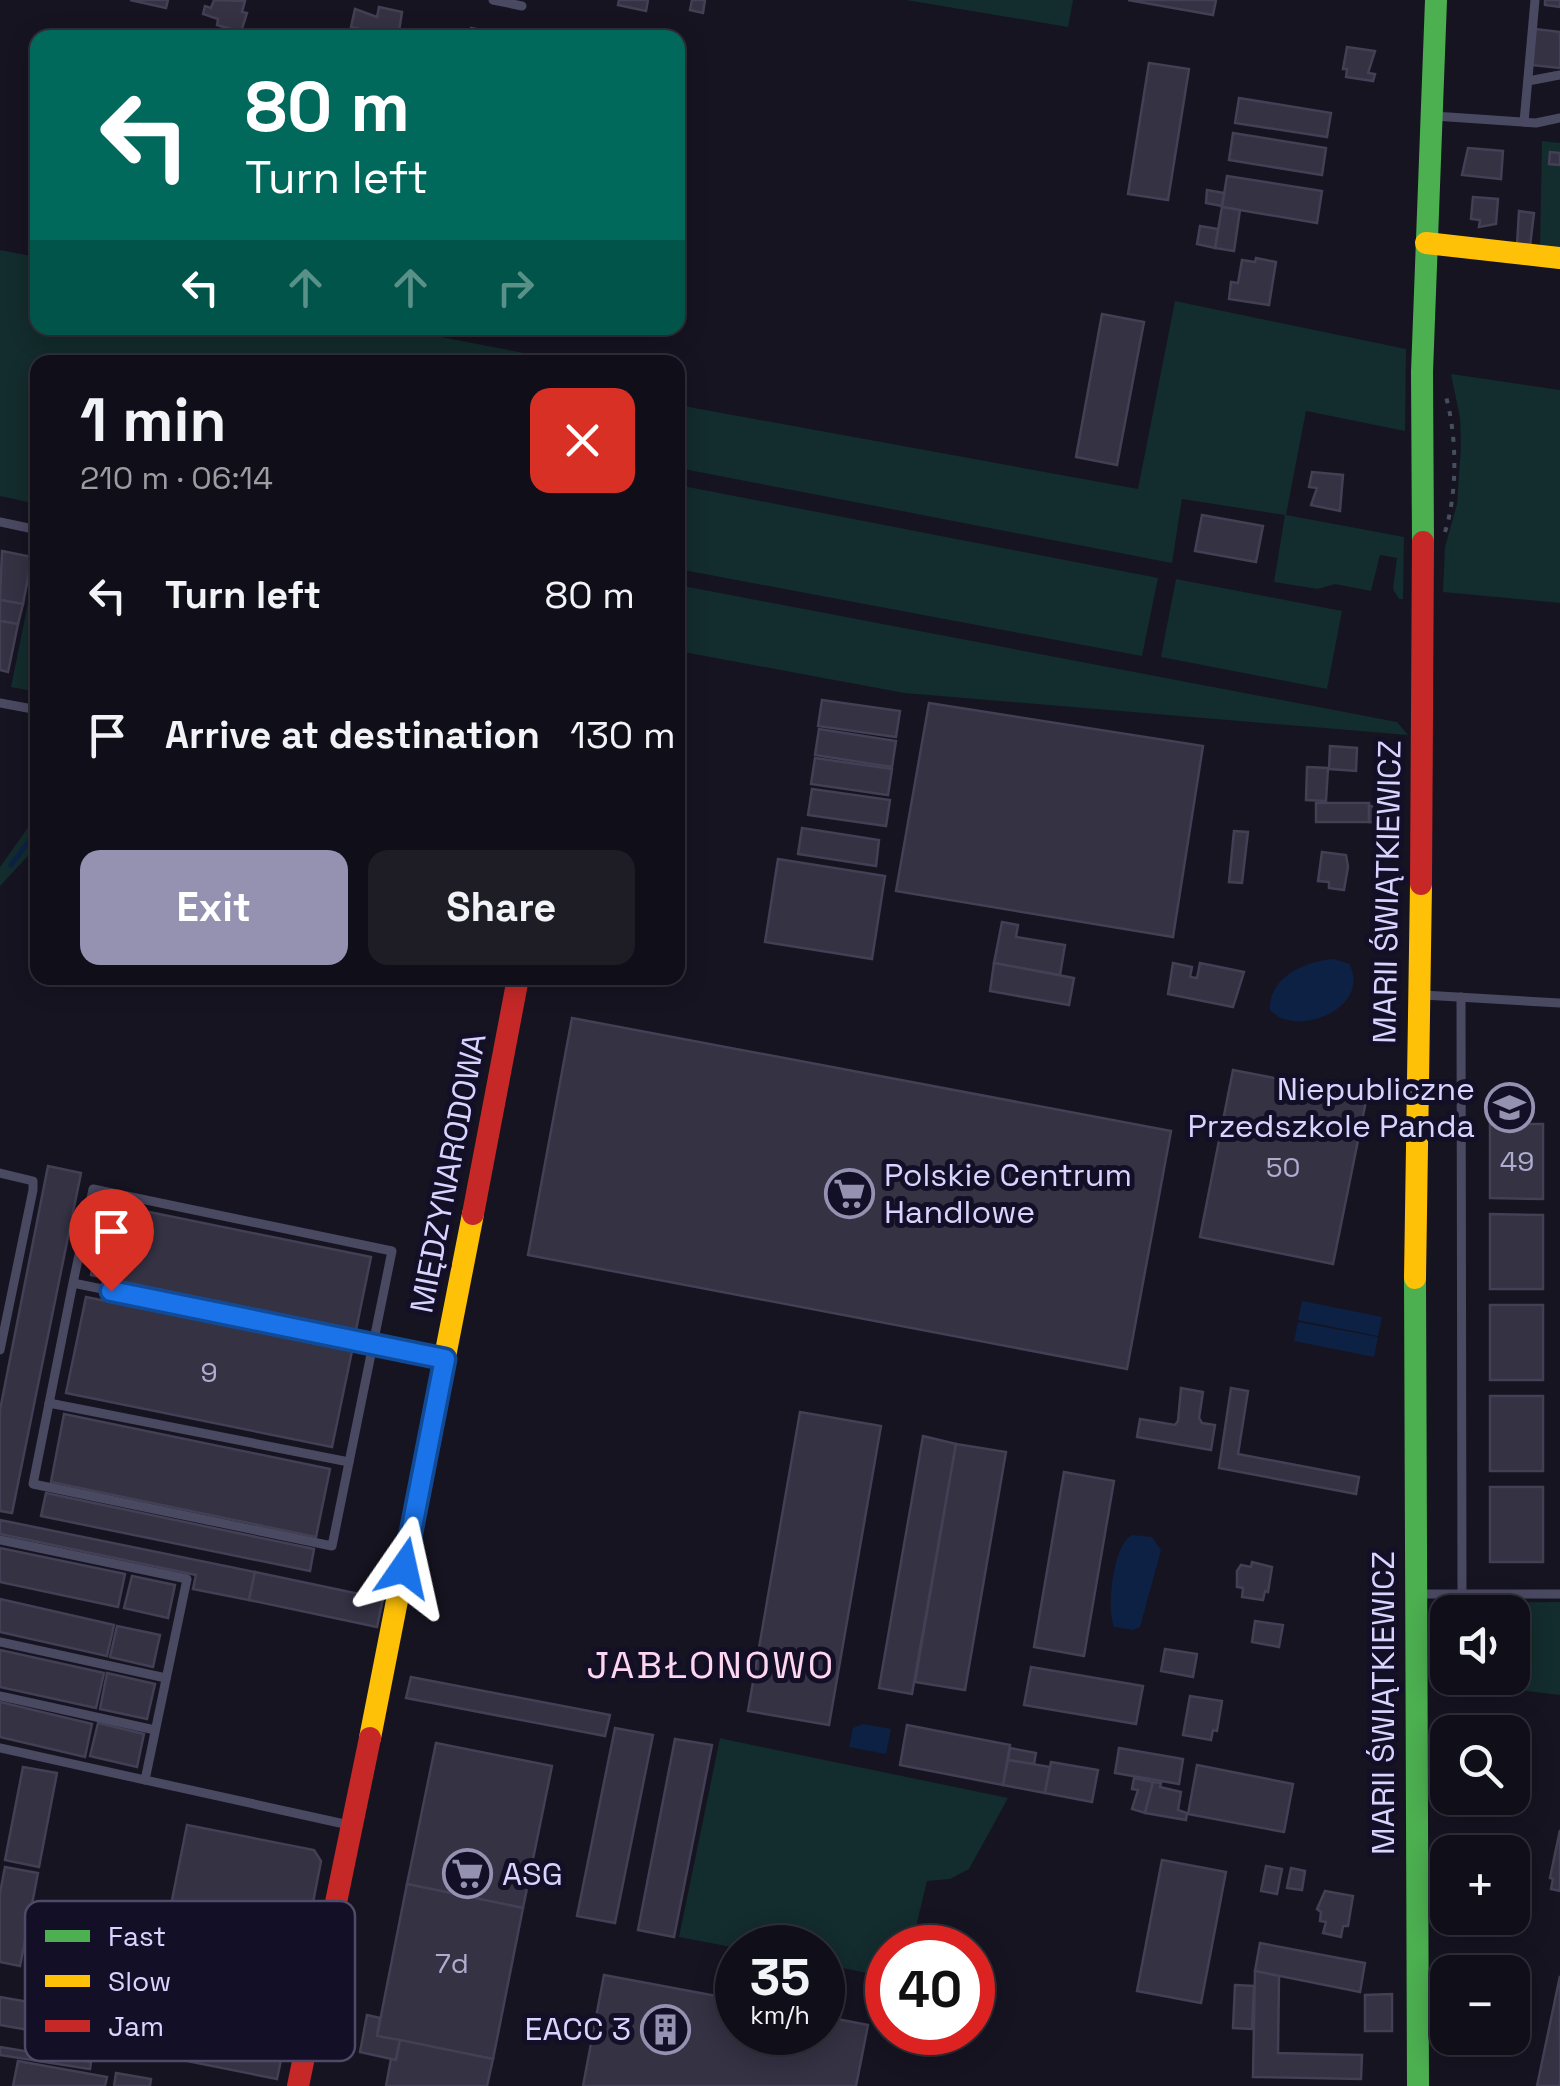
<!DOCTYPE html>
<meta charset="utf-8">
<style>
:root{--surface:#100f19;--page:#1e1d26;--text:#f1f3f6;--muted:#9c9ca2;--line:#302f38;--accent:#9591b1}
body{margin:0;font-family:"Space Grotesk",sans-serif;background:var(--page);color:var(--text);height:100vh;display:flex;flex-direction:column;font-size:38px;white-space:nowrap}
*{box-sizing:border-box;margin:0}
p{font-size:32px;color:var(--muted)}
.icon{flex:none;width:55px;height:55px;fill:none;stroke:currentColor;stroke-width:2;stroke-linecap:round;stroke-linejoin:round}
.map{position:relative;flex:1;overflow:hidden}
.sheet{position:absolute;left:30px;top:355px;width:655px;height:630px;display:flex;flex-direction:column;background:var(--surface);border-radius:20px;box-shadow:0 5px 25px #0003,0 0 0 2px var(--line)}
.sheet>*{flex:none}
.banner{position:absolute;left:30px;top:30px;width:655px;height:305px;border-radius:20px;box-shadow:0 5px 25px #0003,0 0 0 2px var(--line);background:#00695c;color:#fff;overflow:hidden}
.controls{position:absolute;left:1430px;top:1595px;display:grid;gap:20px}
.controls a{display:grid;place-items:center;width:100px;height:100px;border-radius:20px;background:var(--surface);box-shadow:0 5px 25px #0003,0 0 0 2px var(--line);font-size:50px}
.speed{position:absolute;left:715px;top:1925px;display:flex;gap:20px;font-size:50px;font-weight:700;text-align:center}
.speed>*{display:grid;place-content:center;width:130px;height:130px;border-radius:50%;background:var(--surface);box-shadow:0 5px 25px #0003,0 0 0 2px var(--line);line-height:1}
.speed small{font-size:25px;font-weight:400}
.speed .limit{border:15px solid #d22;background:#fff;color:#111}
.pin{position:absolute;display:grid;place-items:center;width:85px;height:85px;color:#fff;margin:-102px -42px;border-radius:50% 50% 50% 0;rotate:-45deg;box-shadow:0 0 10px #0007}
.pin .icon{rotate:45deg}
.me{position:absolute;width:110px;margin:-55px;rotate:11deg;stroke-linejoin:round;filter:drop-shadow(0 0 8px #0008)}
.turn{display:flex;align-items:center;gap:35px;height:210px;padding:0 50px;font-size:45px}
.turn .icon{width:130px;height:130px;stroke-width:2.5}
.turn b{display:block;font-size:70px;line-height:85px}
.lanes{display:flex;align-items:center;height:95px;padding:0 50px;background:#0003;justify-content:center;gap:50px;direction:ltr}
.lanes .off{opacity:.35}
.round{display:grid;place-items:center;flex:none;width:105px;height:105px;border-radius:20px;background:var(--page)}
.overview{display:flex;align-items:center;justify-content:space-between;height:170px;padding:0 50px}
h1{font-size:60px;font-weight:800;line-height:75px}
.primary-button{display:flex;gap:20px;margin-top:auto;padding:20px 50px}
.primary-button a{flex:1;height:115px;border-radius:20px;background:var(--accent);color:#fff;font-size:40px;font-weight:800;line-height:115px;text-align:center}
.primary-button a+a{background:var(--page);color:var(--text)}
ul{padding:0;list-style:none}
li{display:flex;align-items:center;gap:30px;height:140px;padding:0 50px}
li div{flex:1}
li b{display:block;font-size:38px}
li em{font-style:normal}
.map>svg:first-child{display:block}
.green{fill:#132c2d;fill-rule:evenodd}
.water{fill:#0d2144}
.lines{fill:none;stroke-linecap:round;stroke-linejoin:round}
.stream{stroke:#0d2144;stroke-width:5}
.building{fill:#343243;stroke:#433f54;stroke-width:2.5}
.path{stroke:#44505f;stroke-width:4;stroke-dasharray:5 8;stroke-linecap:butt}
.lane{stroke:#4a4962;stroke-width:9}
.fast{stroke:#4caf50;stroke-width:22}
.slow{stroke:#ffc107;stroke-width:22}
.jam{stroke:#c62828;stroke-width:22}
.route-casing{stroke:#114b97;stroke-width:25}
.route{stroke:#1a73e8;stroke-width:18}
.labels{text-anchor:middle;stroke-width:10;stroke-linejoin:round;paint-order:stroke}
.number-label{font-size:28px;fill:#b0acd0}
.street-label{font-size:32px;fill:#d9d4ff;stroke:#130f26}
.poi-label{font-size:32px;fill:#d9d4ff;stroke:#130f26;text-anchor:end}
.quarter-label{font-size:38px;letter-spacing:2.5px;fill:#ffd6f0;stroke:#130f26}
.key{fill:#130f26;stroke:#4e4a67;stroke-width:2.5}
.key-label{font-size:28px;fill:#d9d4ff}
</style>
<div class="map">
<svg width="1560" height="2086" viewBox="0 0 1560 2086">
<rect width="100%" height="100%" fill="#161421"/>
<g class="green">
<path d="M906,0H1073L1068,27Z"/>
<path d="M1542,141L1560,143V249L1540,247Z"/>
<path d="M0,250L37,257L38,328H394L571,362H38L37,504L0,496Z"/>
<path d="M1175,301L1406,349L1405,431L1306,411L1286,515L1404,537L1403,599H1399L1393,589L1397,558L1380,555L1371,591L1335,584L1318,589L1274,582L1285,515L1182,499L1172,563L678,468V405L1138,489Z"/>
<path d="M1451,374L1560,390V603L1443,592L1445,547L1457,504L1461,446L1460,418Z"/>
<path d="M678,485L1158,578L1142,656L678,569Z"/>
<path d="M37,559V692L11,687Z"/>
<path d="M1176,579L1342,611L1327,689L1161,657Z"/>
<path d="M678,585L1397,722L1408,735L904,693L678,651Z"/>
<path d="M37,815V846L0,886V867Z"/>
<path d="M1560,1602V1695L1438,1681L1440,1603ZM1448,1612H1512V1678H1448Z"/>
<path d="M720,1738L733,1741L1008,1798L969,1869L950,1879L927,1881L911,1947L888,1948L887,1977L823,1964L822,1948H737L679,1937Z"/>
</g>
<g class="water">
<path d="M1334,959L1349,964C1373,1006 1297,1040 1270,1010C1268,977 1306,961 1334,959Z"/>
<path d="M1302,1301L1382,1317L1378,1336L1298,1320Z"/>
<path d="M1298,1322L1378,1337L1374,1357L1294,1341Z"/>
<path d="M1132,1535L1152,1537L1161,1550L1140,1627L1133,1630L1114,1627C1106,1609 1113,1544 1132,1535Z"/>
<path d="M863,1724L891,1729L886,1754L849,1747L853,1728Z"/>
</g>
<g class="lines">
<path class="stream" d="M11,865L38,829"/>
</g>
<g class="building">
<path d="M130,0H168L166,8Z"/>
<path d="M214,0L245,1L242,12L247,13L241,32L217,25L218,19L203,14L205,6L211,8Z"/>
<path d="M619,0H648L646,11L618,5Z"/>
<path d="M692,0H705L703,13L690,10Z"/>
<path d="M1128,0H1216L1213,15Z"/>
<path d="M1545,0H1560V7L1545,5Z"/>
<path d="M379,7L402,12L398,38H372L373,32L351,27L355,9L377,17Z"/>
<path d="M471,28L491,32L490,38H469Z"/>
<path d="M1535,29L1560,32V68L1531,65Z"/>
<path d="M1347,47L1375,51L1368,73L1375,74L1373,81L1346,77L1347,69H1343Z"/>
<path d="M1149,63L1189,69L1168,200L1128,194Z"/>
<path d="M1239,98L1331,113L1327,137L1235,123Z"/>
<path d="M1233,133L1326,148L1322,175L1229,160Z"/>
<path d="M1468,148L1503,151L1501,179L1462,175Z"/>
<path d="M1550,152L1560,153V165L1549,164Z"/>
<path d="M1227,176L1322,191L1317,223L1222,207Z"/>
<path d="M1207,190L1224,193L1222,206L1206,203Z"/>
<path d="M1473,197L1498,199L1496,224L1479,227L1480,220L1471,219Z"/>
<path d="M1222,207L1240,210L1234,251L1215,248Z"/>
<path d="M1519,211L1534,213L1530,246L1517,245Z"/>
<path d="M1200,226L1218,229L1215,248L1197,244Z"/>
<path d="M1256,258L1276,262L1269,305L1229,299L1231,282L1238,283L1242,260L1255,262Z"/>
<path d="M1102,314L1144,322L1117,465L1076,457Z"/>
<path d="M1312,472L1343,475L1340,511L1311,505L1317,488L1309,487Z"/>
<path d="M1202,515L1263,526L1256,562L1195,551Z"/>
<path d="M2,551L32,557L23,604L0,600Z"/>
<path d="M0,600L23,604L18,624L0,621Z"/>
<path d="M0,621L18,624L8,672L0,670Z"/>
<path d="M822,700L900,711L896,737L818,726Z"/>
<path d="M929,703L1203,746L1173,937L896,891Z"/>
<path d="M819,729L896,741L892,767L815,755Z"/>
<path d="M1330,746L1357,748L1356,771L1329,769Z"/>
<path d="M815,758L892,769L888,795L811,784Z"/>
<path d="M1307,767L1328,768L1326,801L1306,800Z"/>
<path d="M812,789L890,800L886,826L808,815Z"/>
<rect x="1316" y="803" width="53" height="19"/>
<path d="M1369,806H1400V823L1369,822Z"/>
<path d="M802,828L879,840L876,866L798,854Z"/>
<path d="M1234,831L1248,832L1242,883L1229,882Z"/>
<path d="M1322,852L1346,855L1348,867L1344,890L1329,888V882L1318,881Z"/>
<path d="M778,859L885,876L872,959L765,942Z"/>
<path d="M1002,922L1018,925L1016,937L1065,945L1060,975L994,963Z"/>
<path d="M994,963L1074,978L1069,1005L990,991Z"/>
<path d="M1173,963L1192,967L1190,977L1197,978L1200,963L1244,972L1233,1007L1168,994Z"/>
<path d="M572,1018L1171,1131L1127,1369L528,1255Z"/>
<path d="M1233,1070L1367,1096L1333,1264L1200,1237Z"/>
<path d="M1490,1124H1543V1199L1490,1198Z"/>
<path d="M48,1166L81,1173L12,1513L0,1511V1410Z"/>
<path d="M105,1203L371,1257L356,1330L91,1275Z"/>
<path d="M1490,1214L1543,1215V1289H1490Z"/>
<path d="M86,1297L352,1351L332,1447L66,1393Z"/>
<rect x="1490" y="1305" width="53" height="75"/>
<path d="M1181,1388L1203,1392L1199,1418L1202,1423L1215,1425L1211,1450L1137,1437L1140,1419L1175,1425L1178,1421Z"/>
<path d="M1231,1388L1248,1391L1238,1454L1359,1477L1356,1494L1219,1468Z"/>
<rect x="1490" y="1396" width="53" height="75"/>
<path d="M800,1412L881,1426L829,1725L748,1711Z"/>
<path d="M64,1414L330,1469L316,1537L51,1482Z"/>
<path d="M923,1436L956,1444L912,1694L879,1688Z"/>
<path d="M956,1444L1006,1452L965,1690L915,1682Z"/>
<path d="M1064,1472L1114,1481L1084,1656L1034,1647Z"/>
<rect x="1490" y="1487" width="53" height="75"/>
<path d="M46,1493L314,1549L310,1571L41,1516Z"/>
<path d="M0,1520L255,1572L249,1600L193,1589L196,1575L0,1534Z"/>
<path d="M0,1548L125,1574L118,1607L0,1582Z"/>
<path d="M1252,1562L1272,1567L1268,1592L1265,1591L1263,1600L1242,1597L1243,1588L1237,1587V1571L1241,1565L1251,1567Z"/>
<path d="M255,1572L383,1599L377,1627L249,1600Z"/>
<path d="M132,1576L175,1585L168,1618L124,1608Z"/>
<path d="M0,1599L114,1625L107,1656L0,1632Z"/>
<path d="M1255,1621L1283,1625L1279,1647L1252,1642Z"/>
<path d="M117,1626L160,1635L153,1667L110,1657Z"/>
<path d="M1165,1649L1197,1654L1193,1677L1161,1671Z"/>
<path d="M0,1650L104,1673L96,1708L0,1687Z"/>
<path d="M1031,1667L1143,1686L1136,1724L1024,1705Z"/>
<path d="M107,1673L155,1684L147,1719L100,1709Z"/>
<path d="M411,1677L610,1715L605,1736L406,1698Z"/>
<path d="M1190,1696L1222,1701L1217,1731L1213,1730L1211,1740L1183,1735Z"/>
<path d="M0,1702L92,1724L85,1757L0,1737Z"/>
<path d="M98,1723L144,1734L137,1767L90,1756Z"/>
<path d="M907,1725L1010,1745L1003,1785L900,1765Z"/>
<path d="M615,1728L653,1735L615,1923L577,1916Z"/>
<path d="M675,1739L712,1745L674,1937L638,1930Z"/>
<path d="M436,1743L552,1766L523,1908L407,1884Z"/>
<path d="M1010,1748L1036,1753L1034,1764L1008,1760Z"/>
<path d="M1119,1748L1183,1759L1179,1784L1115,1773Z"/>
<path d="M1008,1760L1050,1767L1045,1793L1003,1785Z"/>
<path d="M1051,1762L1098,1770L1092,1802L1045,1793Z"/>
<path d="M1197,1765L1293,1784L1284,1832L1188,1814Z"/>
<path d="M23,1767L57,1773L39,1867L5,1860Z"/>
<path d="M1134,1778L1153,1782L1145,1813L1132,1809L1138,1790L1132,1789Z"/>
<path d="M1153,1782L1161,1783L1160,1787L1181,1792L1178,1810L1187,1813L1186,1820L1145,1813Z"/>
<path d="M187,1825L314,1850L321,1861L291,2017L154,1990Z"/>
<path d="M1560,1830V1891L1551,1889L1553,1879L1550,1878Z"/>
<path d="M1162,1860L1226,1872L1201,2003L1137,1991Z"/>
<path d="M1266,1866L1282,1869L1277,1894L1261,1891Z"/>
<path d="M5,1867L38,1873L20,1966L0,1962V1893Z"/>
<path d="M1291,1868L1305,1871L1302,1890L1287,1888Z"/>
<path d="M407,1884L523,1908L493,2059L377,2036Z"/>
<path d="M1325,1891L1353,1896L1348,1926H1343L1341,1937L1323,1933L1326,1922L1320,1921L1321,1912L1317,1909Z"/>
<path d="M1260,1943L1365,1963L1360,1992L1255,1971Z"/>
<path d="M1255,1971L1279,1976L1278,2053L1362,2055L1361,2079L1253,2077Z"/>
<path d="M604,1975L738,2000V2032H822V2016L868,2025L856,2086H583Z"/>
<path d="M1560,1976V2086H1537Z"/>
<path d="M1235,1985L1254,1986L1252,2029L1233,2028Z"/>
<path d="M1392,1994V2031H1365V1995Z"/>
<path d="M0,1997L137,2021L132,2048L0,2025Z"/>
<path d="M367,2015L380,2018L377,2036L400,2040L396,2060L360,2052Z"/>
<path d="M147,2027L282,2055L277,2079L142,2052Z"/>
<path d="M400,2040L493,2059L487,2086H386L391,2059L396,2060Z"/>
<path d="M0,2047L91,2062L90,2069L0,2055Z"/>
<path d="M18,2061L107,2077L105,2086H13Z"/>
<path d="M116,2073L151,2079L150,2086H114Z"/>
</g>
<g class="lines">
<path class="path" d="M1445,532C1458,491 1457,434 1445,393"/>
<g class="lane">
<path d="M493,0L522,6"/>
<path d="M1528,81L1560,75"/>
<path d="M1434,116L1536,123L1560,118"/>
<path d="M1524,122L1535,0"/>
<path d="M0,522L38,530"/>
<path d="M0,703L38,710"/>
<path d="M1423,995L1560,1003"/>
<path d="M1461,997L1462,1594"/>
<path d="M0,1173L33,1181V1190L0,1350"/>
<path d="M73,1283L33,1484L332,1546L392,1251L93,1189L73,1283L442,1359"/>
<path d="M49,1403L349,1462"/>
<path d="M0,1540L187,1579L145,1780"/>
<path d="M1418,1594H1560"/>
<path d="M0,1642L166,1678"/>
<path d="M0,1696L155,1730"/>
<path d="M0,1748L349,1825"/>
</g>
<g class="fast">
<path d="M1423,542L1422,372L1436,0"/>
<path d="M1415,1278L1418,2086"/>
</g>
<g class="slow">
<path d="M1426,243L1560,258"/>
<path d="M1415,1278L1421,884"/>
<path d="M370,1738L473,1214"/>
</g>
<g class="jam">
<path d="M1421,884L1423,542"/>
<path d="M473,1214L518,978"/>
<path d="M298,2086L370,1738"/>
</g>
</g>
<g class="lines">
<defs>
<path id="route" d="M111,1291L445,1359L404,1568"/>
</defs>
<use href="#route" class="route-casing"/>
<use href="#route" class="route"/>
</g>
<defs>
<symbol id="school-ring" viewBox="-11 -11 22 22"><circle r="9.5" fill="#130f26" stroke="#9591b1" stroke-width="1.5"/><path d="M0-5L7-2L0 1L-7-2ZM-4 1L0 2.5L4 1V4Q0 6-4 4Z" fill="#9591b1"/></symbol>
<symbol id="supermarket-ring" viewBox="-11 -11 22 22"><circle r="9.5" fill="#130f26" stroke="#9591b1" stroke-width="1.5"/><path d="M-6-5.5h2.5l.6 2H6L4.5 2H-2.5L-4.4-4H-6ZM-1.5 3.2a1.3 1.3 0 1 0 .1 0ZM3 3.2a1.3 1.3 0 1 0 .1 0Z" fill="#9591b1"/></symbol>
<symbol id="building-ring" viewBox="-11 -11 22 22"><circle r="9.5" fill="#130f26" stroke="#9591b1" stroke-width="1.5"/><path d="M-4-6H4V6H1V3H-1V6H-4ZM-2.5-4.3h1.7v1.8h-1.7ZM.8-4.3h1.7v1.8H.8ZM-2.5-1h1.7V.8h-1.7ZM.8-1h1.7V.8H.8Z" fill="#9591b1"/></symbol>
</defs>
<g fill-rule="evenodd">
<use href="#school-ring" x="1482" y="1080" width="55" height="55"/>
<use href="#supermarket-ring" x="822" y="1166" width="55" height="55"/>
<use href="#supermarket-ring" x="440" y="1846" width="55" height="55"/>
<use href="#building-ring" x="638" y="2002" width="55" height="55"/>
</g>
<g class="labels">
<g class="number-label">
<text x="1517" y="1171">49</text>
<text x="1283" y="1177">50</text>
<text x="209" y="1382">9</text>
<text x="452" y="1973">7d</text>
</g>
<g class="street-label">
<text transform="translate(1387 892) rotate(-89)" y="11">MARII ŚWIĄTKIEWICZ</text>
<text transform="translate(448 1173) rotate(-79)" y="11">MIĘDZYNARODOWA</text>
<text transform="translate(1383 1703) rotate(-90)" y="11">MARII ŚWIĄTKIEWICZ</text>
</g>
<g class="poi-label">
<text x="1475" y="1100">Niepubliczne<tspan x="1475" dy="37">Przedszkole Panda</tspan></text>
<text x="884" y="1186" text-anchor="start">Polskie Centrum<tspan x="884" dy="37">Handlowe</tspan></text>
<text x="502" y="1885" text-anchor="start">ASG</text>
<text x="631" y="2040">EACC 3</text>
</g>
<g class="quarter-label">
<text x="711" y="1678">JABŁONOWO</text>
</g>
</g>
<rect x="25" y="1901" width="330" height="160" rx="15" class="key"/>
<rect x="45" y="1930" width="45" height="12" fill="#4caf50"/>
<rect x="45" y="1975" width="45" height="12" fill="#ffc107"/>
<rect x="45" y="2020" width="45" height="12" fill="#c62828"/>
<g class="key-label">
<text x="108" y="1946">Fast</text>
<text x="108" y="1991">Slow</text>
<text x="108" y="2036">Jam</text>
</g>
</svg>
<div class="controls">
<a><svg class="icon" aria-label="sound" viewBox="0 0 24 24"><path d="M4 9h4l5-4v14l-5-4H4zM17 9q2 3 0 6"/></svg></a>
<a><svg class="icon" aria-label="search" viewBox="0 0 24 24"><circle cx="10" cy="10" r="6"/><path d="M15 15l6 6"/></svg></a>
<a>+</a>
<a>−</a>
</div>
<div class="speed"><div>35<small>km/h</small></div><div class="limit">40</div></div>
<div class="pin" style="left:111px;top:1291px;background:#d93025"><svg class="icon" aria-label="arrive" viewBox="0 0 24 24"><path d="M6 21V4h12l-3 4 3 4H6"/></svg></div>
<svg class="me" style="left:404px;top:1568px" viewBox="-20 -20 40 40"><path d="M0-17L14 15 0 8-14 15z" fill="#1a73e8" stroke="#fff" stroke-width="4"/></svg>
<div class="banner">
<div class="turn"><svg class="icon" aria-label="left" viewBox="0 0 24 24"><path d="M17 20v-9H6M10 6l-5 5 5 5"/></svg><div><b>80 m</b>Turn left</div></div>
<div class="lanes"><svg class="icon" aria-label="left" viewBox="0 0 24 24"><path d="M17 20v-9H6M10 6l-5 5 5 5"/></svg><svg class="icon off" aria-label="ahead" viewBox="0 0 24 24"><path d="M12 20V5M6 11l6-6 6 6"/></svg><svg class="icon off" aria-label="ahead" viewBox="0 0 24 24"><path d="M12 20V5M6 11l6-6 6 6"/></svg><svg class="icon off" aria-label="right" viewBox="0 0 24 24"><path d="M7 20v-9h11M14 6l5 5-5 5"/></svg></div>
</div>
<section class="sheet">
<div class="overview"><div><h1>1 min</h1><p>210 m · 06:14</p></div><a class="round" style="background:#d93025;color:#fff"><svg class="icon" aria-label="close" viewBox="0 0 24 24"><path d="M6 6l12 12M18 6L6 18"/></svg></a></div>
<ul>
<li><svg class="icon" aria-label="left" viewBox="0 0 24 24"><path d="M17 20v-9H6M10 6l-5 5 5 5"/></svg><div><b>Turn left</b></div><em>80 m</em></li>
<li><svg class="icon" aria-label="arrive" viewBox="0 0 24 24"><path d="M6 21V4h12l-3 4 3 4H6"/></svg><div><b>Arrive at destination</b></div><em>130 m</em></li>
</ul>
<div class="primary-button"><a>Exit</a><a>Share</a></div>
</section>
</div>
